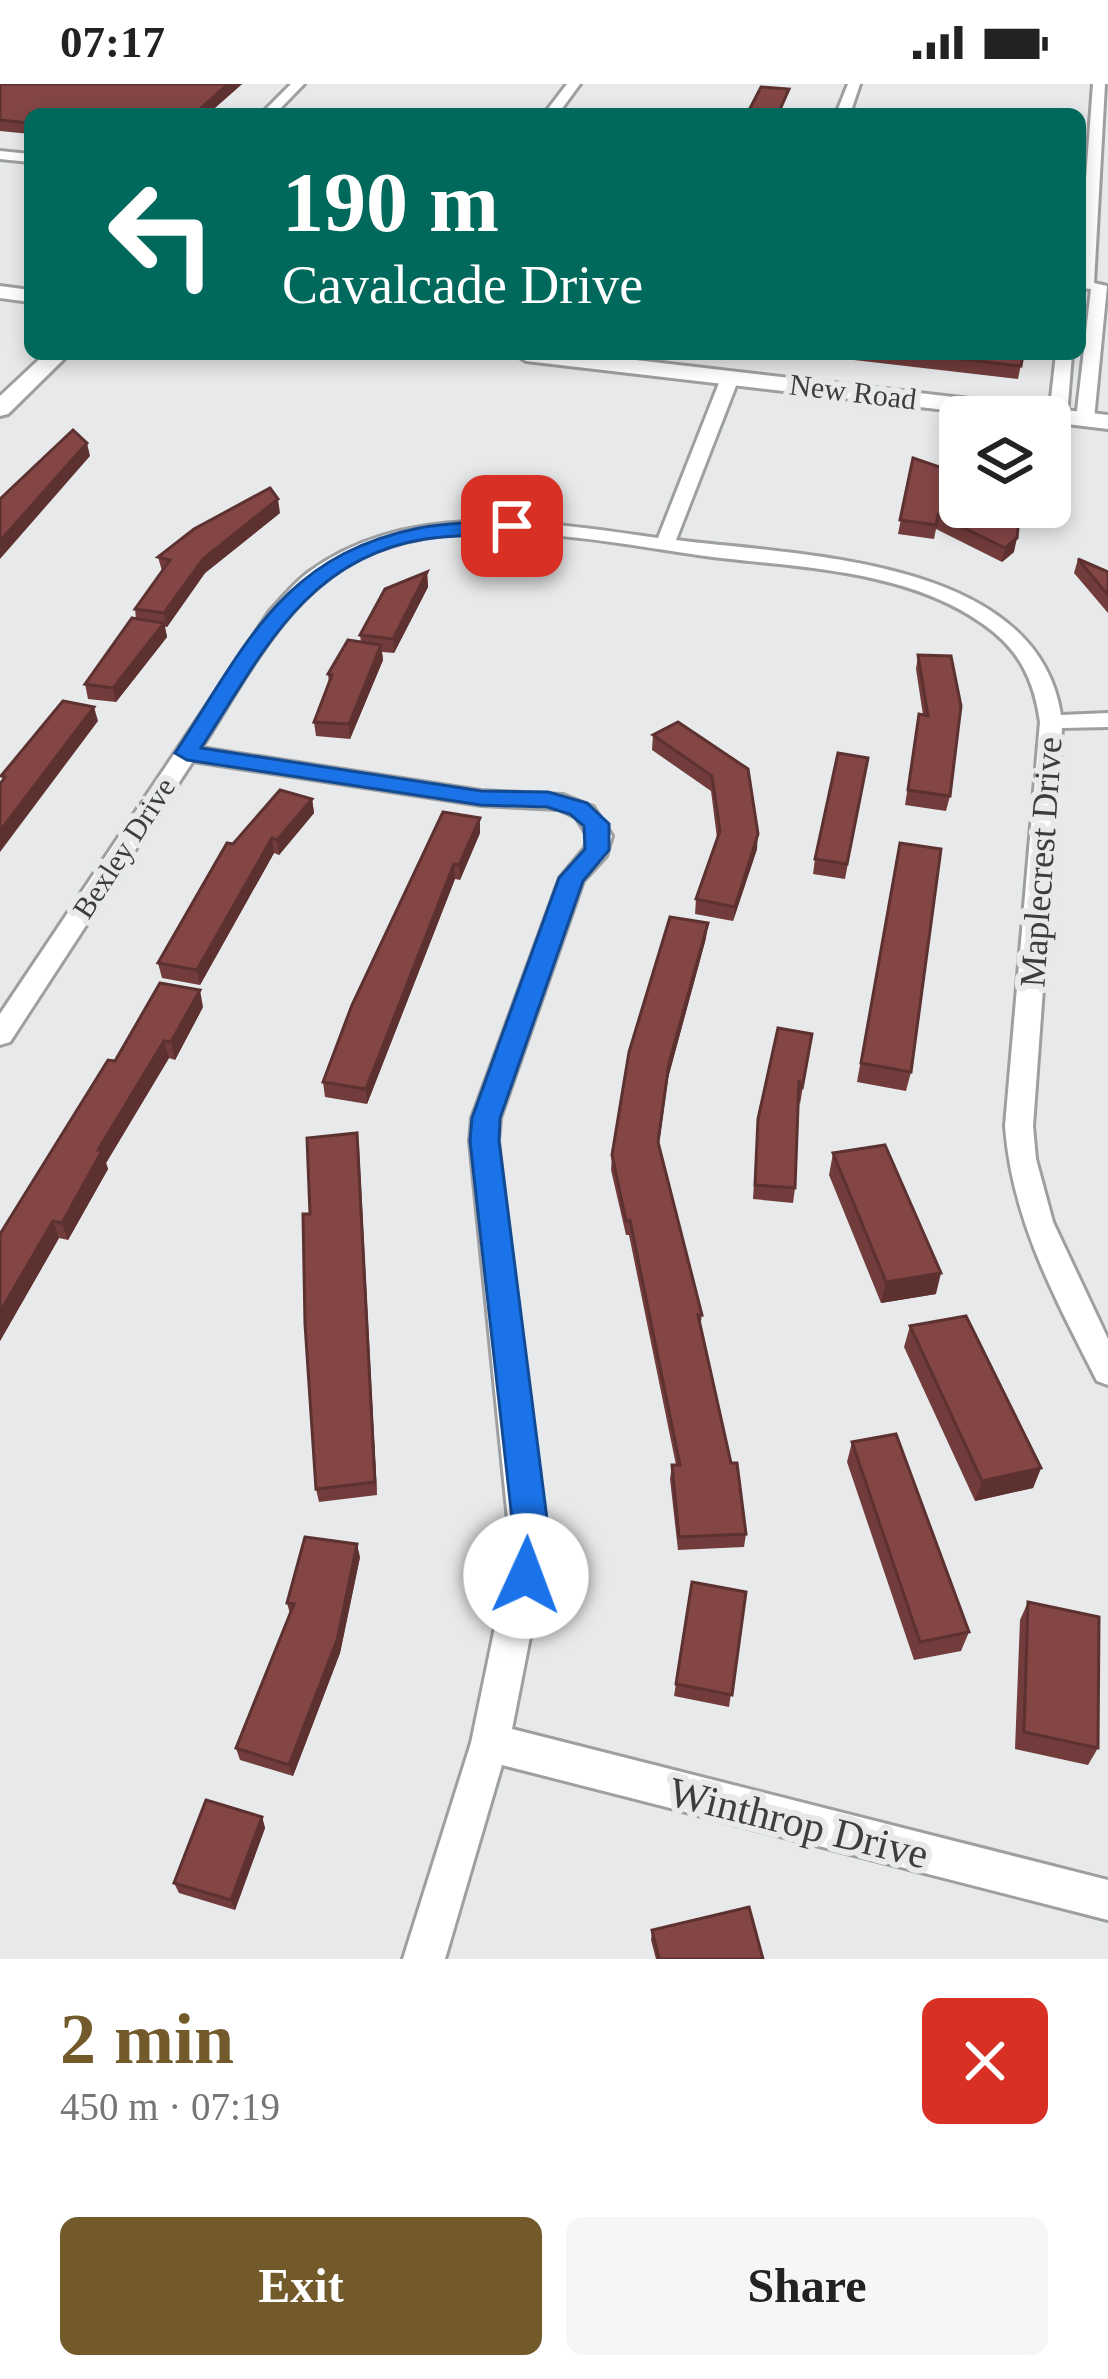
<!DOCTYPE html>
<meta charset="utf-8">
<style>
:root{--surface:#fff;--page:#f6f6f6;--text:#222;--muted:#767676;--accent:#725a2b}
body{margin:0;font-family:"Times New Roman",serif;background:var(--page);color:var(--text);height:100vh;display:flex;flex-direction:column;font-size:45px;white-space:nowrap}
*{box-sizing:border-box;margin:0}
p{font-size:39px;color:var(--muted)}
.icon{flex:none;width:66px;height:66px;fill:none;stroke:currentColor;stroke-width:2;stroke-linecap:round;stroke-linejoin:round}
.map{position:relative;height:1875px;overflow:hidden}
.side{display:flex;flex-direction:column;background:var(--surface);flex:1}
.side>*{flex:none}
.banner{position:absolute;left:24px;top:24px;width:1062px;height:252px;border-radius:18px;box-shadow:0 6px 18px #0003;background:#00695c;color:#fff;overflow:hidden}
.tools{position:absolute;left:939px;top:312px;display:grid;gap:24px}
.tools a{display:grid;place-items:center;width:132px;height:132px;border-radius:18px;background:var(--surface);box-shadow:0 6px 18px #0003;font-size:60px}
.pin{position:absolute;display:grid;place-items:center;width:102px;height:102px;color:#fff;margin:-51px;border-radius:24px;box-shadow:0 6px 18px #0006}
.me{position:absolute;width:132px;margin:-66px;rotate:2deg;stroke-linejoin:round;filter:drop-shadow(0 0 9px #0008)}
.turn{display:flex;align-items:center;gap:42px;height:252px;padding:0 60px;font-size:54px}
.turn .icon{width:156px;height:156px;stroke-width:2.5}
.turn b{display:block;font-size:84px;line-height:102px}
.round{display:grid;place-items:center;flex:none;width:126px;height:126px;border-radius:18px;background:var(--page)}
.headline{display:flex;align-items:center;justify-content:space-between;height:204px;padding:0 60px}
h1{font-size:72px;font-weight:700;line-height:90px;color:var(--accent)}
.action{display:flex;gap:24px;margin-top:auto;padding:24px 60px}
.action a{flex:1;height:138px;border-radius:18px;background:var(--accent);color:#fff;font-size:48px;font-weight:700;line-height:138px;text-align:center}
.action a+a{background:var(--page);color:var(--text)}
.status{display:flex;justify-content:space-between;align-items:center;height:84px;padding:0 60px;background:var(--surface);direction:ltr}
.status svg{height:33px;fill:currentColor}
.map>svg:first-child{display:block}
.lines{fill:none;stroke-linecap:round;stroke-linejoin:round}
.street-casing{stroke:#9d9fa0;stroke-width:6}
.secondary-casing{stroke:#9d9fa0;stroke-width:6}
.street{fill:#fff;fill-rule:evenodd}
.secondary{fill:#fff;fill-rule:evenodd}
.wall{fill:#713c3b}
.shaded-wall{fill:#5c3130}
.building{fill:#834645;stroke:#5c3130;stroke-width:3}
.route{fill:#1a73e8;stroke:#114b97;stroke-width:3}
.labels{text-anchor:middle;stroke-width:12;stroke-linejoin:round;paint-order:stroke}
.far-street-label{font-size:30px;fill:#3c3d3e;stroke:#e7e9ea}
.street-label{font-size:36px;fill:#3c3d3e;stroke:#e7e9ea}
.near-street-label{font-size:42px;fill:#3c3d3e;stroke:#e7e9ea}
</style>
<div class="status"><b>07:17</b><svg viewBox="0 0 49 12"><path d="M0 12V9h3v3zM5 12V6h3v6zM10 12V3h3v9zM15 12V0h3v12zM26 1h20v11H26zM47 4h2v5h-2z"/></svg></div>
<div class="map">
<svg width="1108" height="1875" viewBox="0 0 1108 1875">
<rect width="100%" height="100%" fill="#e7e9ea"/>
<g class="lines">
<defs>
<g id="street">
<path d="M291,0H304L275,30H261Z"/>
<path d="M567,0H580L558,30H544Z"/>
<path d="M848,0H860L850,30H836Z"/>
<path d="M1093,0H1105L1094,199L1107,202L1094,335L1085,340L1076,335L1091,205L1080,204V175Z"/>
<path d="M0,67L30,70V78L0,75Z"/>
<path d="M1056,270H1072L1067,332L1058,337L1049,332Z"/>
<path d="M730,289L739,294L676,456C799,472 1037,473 1061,631L1108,629V643L1062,644L1033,1042L1036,1075L1053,1138L1108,1255V1301L1097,1297C1055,1214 1012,1136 1005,1042L1040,638C1034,595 1019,565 983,540C907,486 803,484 713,473C608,459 462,425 363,473C285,511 246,595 201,664L481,707L563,711L593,723L612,752L606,772L583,797L500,1034L498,1057L547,1466L512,1645L1108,1796V1836L502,1681L445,1875H403L471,1659L511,1466L470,1057L472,1034L560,794L585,764L588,752L576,733L559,725L481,721L193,677L10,958L0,961V930L270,527C282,514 295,498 309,488C409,415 544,438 658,454L721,294Z"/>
</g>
<g id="secondary">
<path d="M0,202L30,206V218L0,214Z"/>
<path d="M45,270H69L8,330L0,332V312Z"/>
<path d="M515,270H584L1108,331V345L1050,338V333H1005L526,277Z"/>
</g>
</defs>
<use href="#street" class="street-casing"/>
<use href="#secondary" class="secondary-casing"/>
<use href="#street" class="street"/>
<use href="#secondary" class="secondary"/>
</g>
<g class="wall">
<path d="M0,0H242L208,30H30V50L0,47Z"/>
<path d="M802,270H1023L1018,295Z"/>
<path d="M913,374L1014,468L1002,478L936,445L934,455L898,450Z"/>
<path d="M280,429L205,489L167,543H165L167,553L116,618L88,615L85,600L136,535L135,525L162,487L158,473Z"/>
<path d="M1078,475L1108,488V529L1074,489Z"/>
<path d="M427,488L428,503L394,569L382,568L383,576L350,655L316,652L314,638L329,599L328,590L361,558L360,551Z"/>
<path d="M918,571L950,712L946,727L905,721L919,631H923L916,585Z"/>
<path d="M678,638L757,765L733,837L695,830L696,815L717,754L711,707L652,666L653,651Z"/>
<path d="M868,674L845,795L813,790L815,775Z"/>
<path d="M312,715L314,729L279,771L274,769L200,901L162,894L158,879L233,760Z"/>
<path d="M443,728L480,749L460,796L455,795L367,1020L325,1013L323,998Z"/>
<path d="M900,759L911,988L906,1007L857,998Z"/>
<path d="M706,854L668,994L659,1060L702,1231L700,1244L746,1450L744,1463L678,1466L670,1395L672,1381H676L629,1151H626L611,1086L612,1071Z"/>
<path d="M203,923L175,976L169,974L106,1079L108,1085L68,1156L59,1154L0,1257V1150L115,977Z"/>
<path d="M812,950L800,1020L798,1015L795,1104L793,1119L753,1115L758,1035Z"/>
<path d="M357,1049L377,1411L319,1418L316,1405L310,1130Z"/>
<path d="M833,1069L936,1210L881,1219L829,1091Z"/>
<path d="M910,1242L1041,1384L1033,1404L975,1417L904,1263Z"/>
<path d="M852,1358L969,1548L961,1567L914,1576L847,1378Z"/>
<path d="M360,1473L340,1569L293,1692L240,1676L236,1664L290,1530L287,1519Z"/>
<path d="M692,1498L746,1508L729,1623L674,1612Z"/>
<path d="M1028,1518L1098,1664L1088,1681L1015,1665L1020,1536Z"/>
<path d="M262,1733L265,1744L235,1826L179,1809L174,1799Z"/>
<path d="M652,1846L763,1875H656L651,1856Z"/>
</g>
<g class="shaded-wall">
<path d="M228,0H242L208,30H194Z"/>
<path d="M87,359L90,372L0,475V457Z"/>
<path d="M278,415L280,429L205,489L167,543L164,529L203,475Z"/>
<path d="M1017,454L1014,468L1002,478L1005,464Z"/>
<path d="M427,488L428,503L394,569L393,555Z"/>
<path d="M164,539L167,553L116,618L113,604Z"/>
<path d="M381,561L383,576L350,655L349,640Z"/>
<path d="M94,623L98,637L0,768V747Z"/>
<path d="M312,715L314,729L279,771L277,756Z"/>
<path d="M480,734V749L460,796L459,781Z"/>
<path d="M758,750L757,765L733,837L735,823Z"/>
<path d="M272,754L274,769L200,901L197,886Z"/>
<path d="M454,780L455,795L367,1020L366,1005Z"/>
<path d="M708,839L706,854L668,994L657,1072L669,979Z"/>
<path d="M200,906L203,923L175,976L171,958Z"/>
<path d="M164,957L169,974L106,1079L108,1085L68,1156L62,1139L98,1066Z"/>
<path d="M357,1049L359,1063L377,1411L375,1398Z"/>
<path d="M53,1137L59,1154L0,1257V1228Z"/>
<path d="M941,1189L936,1210L881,1219L886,1198Z"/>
<path d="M1041,1384L1033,1404L975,1417L982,1397Z"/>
<path d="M357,1460L360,1473L340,1569L293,1692L289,1681Z"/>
<path d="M262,1733L265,1744L235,1826L231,1816Z"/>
</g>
<g class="building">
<path d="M0,0H228L194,30H30V39L0,36Z"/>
<path d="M761,3L789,5L778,30H747Z"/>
<path d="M917,270H1023L1021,282Z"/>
<path d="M73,346L87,359L0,457V415Z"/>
<path d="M913,374L960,390V423H1020L1017,454L1005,464L938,431L936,441L900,436Z"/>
<path d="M270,404L278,415L203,475L164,529L135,525L170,476L158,473L194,445Z"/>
<path d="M1078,475L1108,488V511Z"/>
<path d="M427,488L393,555L360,551L385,505Z"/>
<path d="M132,534L164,539L113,604L85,600Z"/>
<path d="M348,556L381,561L349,640L314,638L332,591L328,590Z"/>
<path d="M918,571L951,572L961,622L950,712L908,706L919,630L928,632Z"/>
<path d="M63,617L94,623L0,747V700L5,693L1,692Z"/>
<path d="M678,638L748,685L758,750L735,823L696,815L720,747L712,692L653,651Z"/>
<path d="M838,669L868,674L847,780L815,775Z"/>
<path d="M280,706L312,715L277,756L272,754L197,886L158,879L227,759L233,760Z"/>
<path d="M443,728L480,734L459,781L454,780L366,1005L323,998L352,921Z"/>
<path d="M900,759L941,765L911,988L861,979Z"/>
<path d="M670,833L708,839L669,979L658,1058L702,1231H698L731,1379H737L746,1450L679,1453L672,1381H680L630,1136L626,1137L612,1071L629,968Z"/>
<path d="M160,899L200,906L171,958L164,957L98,1066L102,1067L62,1139L53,1137L0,1228V1150L108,976L115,977Z"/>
<path d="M778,944L812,950L802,1005L799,996L795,1104L755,1101L758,1035Z"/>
<path d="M357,1049L375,1398L316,1405L305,1240L303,1130H310L307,1054Z"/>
<path d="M885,1061L941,1189L886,1198L833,1069Z"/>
<path d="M966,1232L1041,1384L982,1397L910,1242Z"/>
<path d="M896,1350L969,1548L920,1558L852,1358Z"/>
<path d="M305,1453L357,1460L337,1556L289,1681L236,1664L294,1520L287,1519Z"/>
<path d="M692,1498L746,1508L732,1611L676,1600Z"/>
<path d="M1028,1518L1099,1533L1098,1664L1024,1648Z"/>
<path d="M206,1716L262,1733L231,1816L174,1799Z"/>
<path d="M749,1823L763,1875H659L652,1846Z"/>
</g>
<path class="route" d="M512,436L518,438V446C488,453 456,450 425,455C305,474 261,572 201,664L481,707L548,708L587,719L609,740V766L583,797L500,1034L499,1057L547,1435L544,1492L539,1504L526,1509L514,1504L509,1492L512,1435L470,1057L472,1034L559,794L585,765L584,742L570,730L547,723L481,721L187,676L175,669C246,562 281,472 419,444C448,438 481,439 512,436Z"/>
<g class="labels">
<g class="far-street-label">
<text transform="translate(853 308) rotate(7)" y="10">New Road</text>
<text transform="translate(124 764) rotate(-57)" y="10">Bexley Drive</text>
</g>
<g class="street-label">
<text transform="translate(1040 778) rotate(-86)" y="13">Maplecrest Drive</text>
</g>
<g class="near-street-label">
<text transform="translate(799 1738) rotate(14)" y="15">Winthrop Drive</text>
</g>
</g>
</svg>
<div class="tools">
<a><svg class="icon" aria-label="layers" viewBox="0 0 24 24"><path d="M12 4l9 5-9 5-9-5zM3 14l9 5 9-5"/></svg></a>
</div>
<div class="pin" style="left:512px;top:442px;background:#d93025"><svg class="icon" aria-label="arrive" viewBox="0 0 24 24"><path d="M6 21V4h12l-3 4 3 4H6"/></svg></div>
<svg class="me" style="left:526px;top:1492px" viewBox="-20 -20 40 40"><circle r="19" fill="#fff"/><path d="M0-13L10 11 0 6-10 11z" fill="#1a73e8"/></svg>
<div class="banner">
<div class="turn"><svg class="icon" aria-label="left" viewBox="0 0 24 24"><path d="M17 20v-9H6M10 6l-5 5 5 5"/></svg><div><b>190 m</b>Cavalcade Drive</div></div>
</div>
</div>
<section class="side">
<div class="headline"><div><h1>2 min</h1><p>450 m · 07:19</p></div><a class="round" style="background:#d93025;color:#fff"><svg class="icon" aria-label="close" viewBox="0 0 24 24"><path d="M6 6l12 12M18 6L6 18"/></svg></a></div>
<div class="action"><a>Exit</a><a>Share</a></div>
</section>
